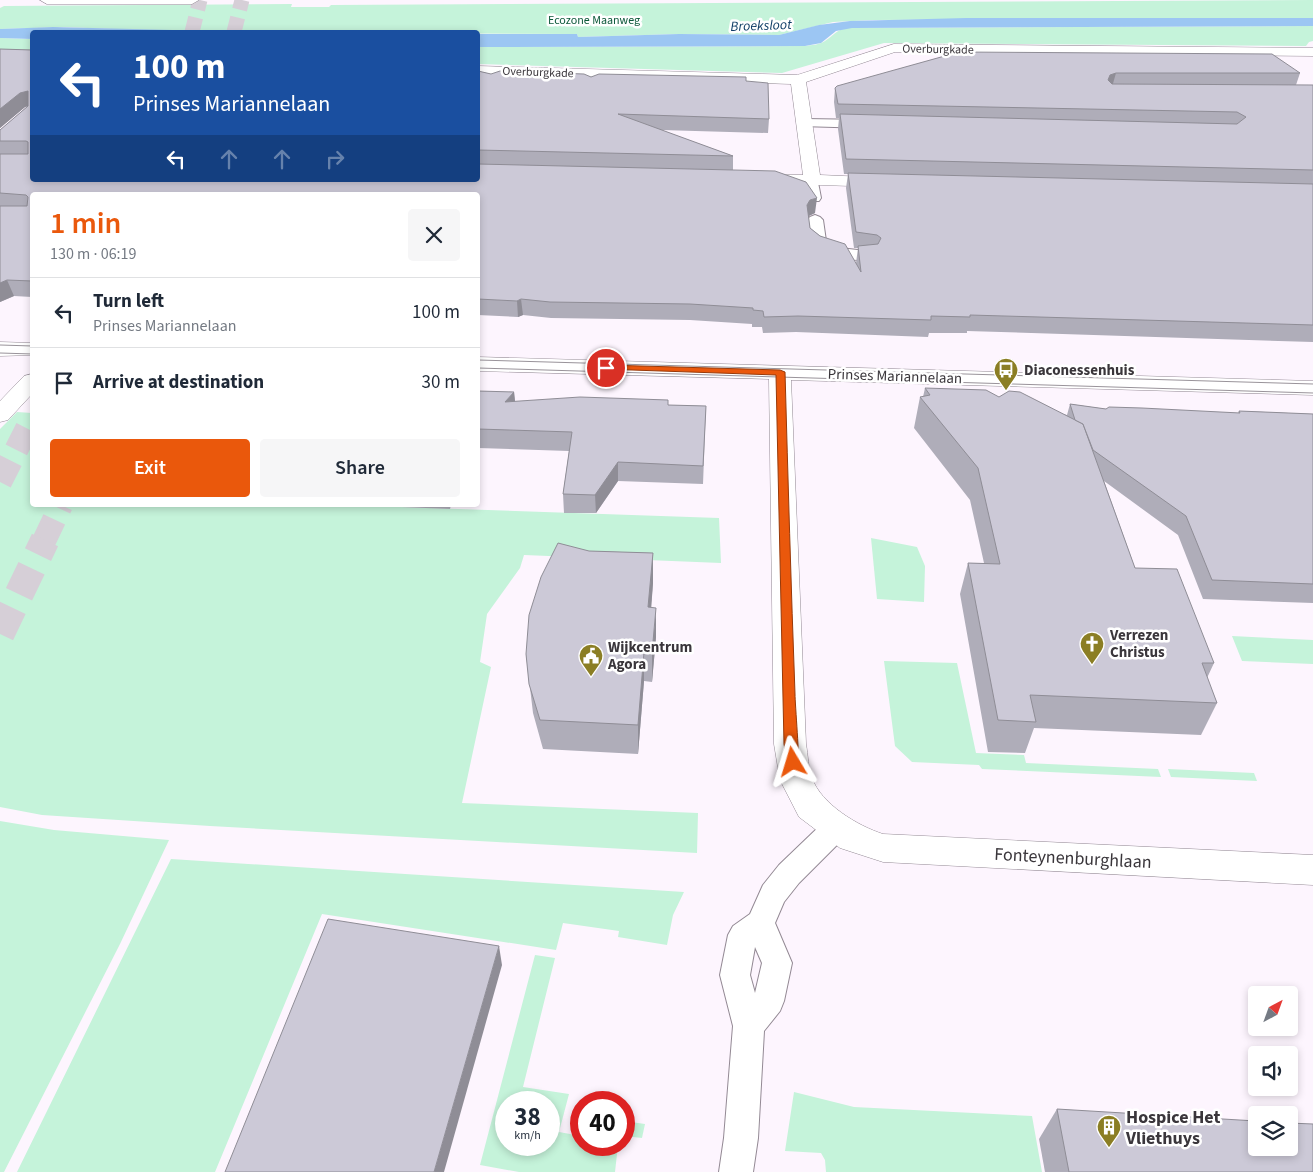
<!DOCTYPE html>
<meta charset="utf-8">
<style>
:root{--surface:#fff;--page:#f6f6f7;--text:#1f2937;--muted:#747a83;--line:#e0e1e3;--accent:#ea580c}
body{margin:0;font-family:"Source Sans 3",sans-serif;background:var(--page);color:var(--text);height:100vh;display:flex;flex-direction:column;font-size:19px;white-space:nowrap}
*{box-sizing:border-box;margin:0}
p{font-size:16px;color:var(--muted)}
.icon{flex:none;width:28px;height:28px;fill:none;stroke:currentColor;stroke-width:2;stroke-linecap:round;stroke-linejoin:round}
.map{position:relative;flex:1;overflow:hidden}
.sheet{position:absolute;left:30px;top:192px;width:450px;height:315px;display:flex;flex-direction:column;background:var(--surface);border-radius:5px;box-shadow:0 2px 8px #0003}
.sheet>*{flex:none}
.banner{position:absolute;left:30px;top:30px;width:450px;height:152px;border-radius:5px;box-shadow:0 2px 8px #0003;background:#1a4fa0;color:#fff;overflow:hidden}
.needle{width:32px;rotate:41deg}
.tools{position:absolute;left:1248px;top:986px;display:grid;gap:10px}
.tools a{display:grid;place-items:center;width:50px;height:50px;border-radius:5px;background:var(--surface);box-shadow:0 2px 8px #0003;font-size:25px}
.speed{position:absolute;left:495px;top:1091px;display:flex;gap:10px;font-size:25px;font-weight:700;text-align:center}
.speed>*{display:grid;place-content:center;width:65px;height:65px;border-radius:50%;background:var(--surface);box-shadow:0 2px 8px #0003;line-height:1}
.speed small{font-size:12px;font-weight:400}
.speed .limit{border:8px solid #d22;background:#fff;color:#111}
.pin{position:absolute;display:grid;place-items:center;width:42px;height:42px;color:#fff;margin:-21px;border:2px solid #fff;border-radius:50%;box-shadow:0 1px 5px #0007}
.me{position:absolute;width:55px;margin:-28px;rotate:353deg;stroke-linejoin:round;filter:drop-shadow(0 0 4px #0008)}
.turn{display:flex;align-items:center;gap:18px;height:105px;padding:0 20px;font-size:22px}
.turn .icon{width:65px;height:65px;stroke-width:2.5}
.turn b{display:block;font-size:35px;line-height:42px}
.lanes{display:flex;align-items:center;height:48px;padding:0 20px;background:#0003;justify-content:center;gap:25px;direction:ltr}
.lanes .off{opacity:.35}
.round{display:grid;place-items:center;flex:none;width:52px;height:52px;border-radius:5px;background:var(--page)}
.overview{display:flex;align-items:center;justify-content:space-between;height:85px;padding:0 20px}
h1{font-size:30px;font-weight:600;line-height:38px;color:var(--accent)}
.primary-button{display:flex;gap:10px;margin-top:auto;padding:10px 20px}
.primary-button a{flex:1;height:58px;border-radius:5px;background:var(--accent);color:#fff;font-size:20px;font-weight:600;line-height:58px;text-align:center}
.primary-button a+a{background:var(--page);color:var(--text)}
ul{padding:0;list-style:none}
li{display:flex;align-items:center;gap:15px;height:70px;padding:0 20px;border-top:1px solid var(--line)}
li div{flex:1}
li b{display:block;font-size:19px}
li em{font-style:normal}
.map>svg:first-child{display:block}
.green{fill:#c5f3da;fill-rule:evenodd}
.water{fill:#9cc6f3}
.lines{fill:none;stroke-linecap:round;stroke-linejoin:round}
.primary-tunnel-far2{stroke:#d6cfd7;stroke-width:15;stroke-dasharray:15 8;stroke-linecap:butt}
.primary-tunnel-far1{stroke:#d6cfd7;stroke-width:24;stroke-dasharray:24 12;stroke-linecap:butt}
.primary-tunnel{stroke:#d6cfd7;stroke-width:29;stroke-dasharray:29 15;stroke-linecap:butt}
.service-casing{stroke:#938994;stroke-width:2}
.minor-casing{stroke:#938994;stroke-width:1}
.tertiary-casing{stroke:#938994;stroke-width:1}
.service{fill:#fff;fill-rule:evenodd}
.minor{fill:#fff;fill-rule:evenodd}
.tertiary{fill:#fff;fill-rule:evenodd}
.tram{stroke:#99939a;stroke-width:1}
.wall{fill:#afadb9}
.shaded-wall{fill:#8f8d96}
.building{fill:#ccc9d7;stroke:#8f8d96}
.route{fill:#ea580c;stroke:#983908}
.labels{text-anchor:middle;stroke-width:5;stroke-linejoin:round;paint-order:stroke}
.far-park-label{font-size:12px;fill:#0d593b;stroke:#fff}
.far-street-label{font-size:12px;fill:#3a363b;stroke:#fff}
.far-water-label{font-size:14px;font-style:italic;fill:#0e3c65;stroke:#fff}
.poi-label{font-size:15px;font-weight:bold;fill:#3a363b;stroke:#fff;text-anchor:start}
.street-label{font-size:15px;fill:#3a363b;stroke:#fff}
.near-street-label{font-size:18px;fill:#3a363b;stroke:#fff}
.near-poi-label{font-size:18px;font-weight:bold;fill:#3a363b;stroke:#fff;text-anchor:start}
</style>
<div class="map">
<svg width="1313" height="1172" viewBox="0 0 1313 1172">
<rect width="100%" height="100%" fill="#fdf5fe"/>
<g class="green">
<path d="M1313,0V18L873,20L833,22L779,35L679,34L578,37L577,34L189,32L64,27L0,29V8L4,6L292,4L291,7H329L331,5Z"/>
<path d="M1313,26V41L1309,42L1306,46L884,43L782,73L478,64V47L805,46C812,45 819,45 825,41C833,36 836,30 846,28Z"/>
<path d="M0,38L32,39V51L0,50Z"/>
<path d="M17,412L32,413V505H342L719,518L721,563L524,555L520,568L487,614L480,662L491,667L462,803L698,813L697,853L210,826L42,815L0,807V429Z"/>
<path d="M871,538L917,547L925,566L924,602L877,599Z"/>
<path d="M1232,636L1313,640V664L1242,661Z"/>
<path d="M884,661L957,663L976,753L1024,755L1026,763L1158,769L1161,777L982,769L979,765L912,762L895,746Z"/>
<path d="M1168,769L1254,773L1257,781L1171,777Z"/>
<path d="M0,821L54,830L169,840L120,944L4,1172H0Z"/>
<path d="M171,859L684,892L673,915L667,945L618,937L619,931L563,923L556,950L322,914L215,1172H17Z"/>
<path d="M535,955L555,958L523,1087L569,1094L559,1132L581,1136V1145H618L615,1172H519L480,1165ZM506,1102H549V1145H506Z"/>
<path d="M794,1092L854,1107L1032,1116L1042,1172H826L825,1160L821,1153L785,1151Z"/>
<path d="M624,1121L645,1124L642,1138L624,1136Z"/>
</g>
<g class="water">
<path d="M966,18H1313V26L852,28L836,31L821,43L805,46L478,47V34H577L578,37L679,34L779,35L819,25L850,21Z"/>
<path d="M53,27L253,32H32V39L0,38V29Z"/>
</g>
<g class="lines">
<g class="primary-tunnel-far2">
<path d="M192,32L200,0"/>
<path d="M234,32L242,0"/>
</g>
<g class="primary-tunnel-far1">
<path d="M0,482L32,419"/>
<path d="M44,541L61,505"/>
</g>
<path class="primary-tunnel" d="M0,634L45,540"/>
<defs>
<g id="service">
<path d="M805,119L869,120L876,124L869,128L800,126L798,123Z"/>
<path d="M812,176L817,177L821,198L819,201H809L807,198L805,180L807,177Z"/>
<path d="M815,215L820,217L823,220L826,241L840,248L875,252L877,255L875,258C853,264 831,256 812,246L810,243L807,220L810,217Z"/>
<path d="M837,816L847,819L851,827L847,835L799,883L784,902L775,923L792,963L784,1001L780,1011L764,1031L758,1138L753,1172H719L724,1138L733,1026L720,975L728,935L733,926L750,914L763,885L779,865L827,819ZM755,947L762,963L755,993L750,975Z"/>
</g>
<g id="minor">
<path d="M894,44L1313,48V56L895,52L806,82L820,175L889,178L892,182L889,186L883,187L758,183L755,179L758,175L764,174L803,175L791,84L478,74V66L797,75Z"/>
<path d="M32,374V394L8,420L0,422V401L24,376Z"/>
</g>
<g id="tertiary">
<path d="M40,0H199L192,4H47Z"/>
<path d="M0,342L32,343V355L0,356Z"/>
<path d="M478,357L1313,381V395L791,380L806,744C808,755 808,768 812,778C821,804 858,826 883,834L1313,855V885L883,862L840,848L799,817L780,780L774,744L769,379L478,371Z"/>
</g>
</defs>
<use href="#service" class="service-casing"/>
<use href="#minor" class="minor-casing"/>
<use href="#tertiary" class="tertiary-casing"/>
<use href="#service" class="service"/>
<use href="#minor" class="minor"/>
<use href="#tertiary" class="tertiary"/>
<g class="tram">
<path d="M0,345L32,346"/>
<path d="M0,353L32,354"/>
<path d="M478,360L1313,384"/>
<path d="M478,368L1313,393"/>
</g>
</g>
<g class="wall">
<path d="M0,49L32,50V180H223L222,181L478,180V71L491,74L746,81L769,119L768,133L661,130L733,156V170L815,213L808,216L810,228L856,263L858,248H854L846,188L848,174H844L838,129L839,118H836L834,102L835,88L959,52L1300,73L1296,85H1313V342L967,331V333H929L928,337L796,332L763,333L762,327H752V324L690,320L551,318L523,315L518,317L478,315V195H32V297L14,296L0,302V130L28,106L25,107L0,128Z"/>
<path d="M925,388L999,397L1067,415L1070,404L1106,409L1238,413L1239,411L1313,414V603L1203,599L1178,535L1104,481L1135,568L1214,663L1207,678L1217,703L1201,735L1034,728L1025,753L988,752L960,594L968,563H984L970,500L914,428L920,397H923Z"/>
<path d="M478,391L514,392L515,402L668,400V405L706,406L703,484L618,481L596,513H564L563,494L569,451L478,448Z"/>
<path d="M353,505H451L450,509Z"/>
<path d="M589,551L653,553V583L651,607L656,637L652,682L644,681L638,754L543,749L533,713L526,654Z"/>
<path d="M1057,1109L1313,1172H1045L1039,1139Z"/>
</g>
<g class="shaded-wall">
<path d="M1116,73L1112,87L1108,80L1110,75Z"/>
<path d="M28,91L32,105L25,107L0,128V109L20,93Z"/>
<path d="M208,180H223L212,194Z"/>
<path d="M817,198L815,213L809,216L805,220L807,205L810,200Z"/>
<path d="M7,280L14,296L0,302V283Z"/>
<path d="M521,299L523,315L518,317L517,301Z"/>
<path d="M514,392L516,410L505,402Z"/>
<path d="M618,462V481L596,513L595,495Z"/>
<path d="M653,553V583L649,637L648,607Z"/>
<path d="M656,608V637L652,682V653Z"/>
<path d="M644,652V681L638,754V725Z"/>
<path d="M499,946L502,965L444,1172H434Z"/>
</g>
<g class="building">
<path d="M0,49L32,50V180H208L209,181H230V180H478V164L775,171L806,182L817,198L810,200L807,205L810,228L820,236L845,244L861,272L858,246L878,244L881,238L877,235L856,232L848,173L1313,184V325L970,315V317L931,316V320L798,316L764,317L763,311L753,310V308L690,304L550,302L521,299L517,301L478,299V195H32V281L7,280L0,283V206H27L28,197L26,195L0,193V154H28V142L26,141H0V130L28,106V91L20,93L0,109Z"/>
<path d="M959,52L1272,54L1300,73H1116L1110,75L1108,80L1112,84L1313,85V170L846,159L840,114L1237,124L1246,117L1237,112L838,104L835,88L837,86Z"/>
<path d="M478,71L491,74L500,71L584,74L591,77L599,74L746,77V81L768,83L769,119L618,114L733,156L478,150Z"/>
<path d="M925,388L986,390L999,397L1009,391L1020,392L1083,424L1135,568L1177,569L1214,663H1202L1217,703L1030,695L1036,722L998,720L968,563L1000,564L978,468L920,397L930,395Z"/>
<path d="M478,391L514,392L505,402L580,397L668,400V405L706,406L703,466L618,462L595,495L563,494L572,432L478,429Z"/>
<path d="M1070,404L1106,409L1109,407L1142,408L1240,413L1239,411L1313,414V584L1212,580L1186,516L1093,450L1083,424L1075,420Z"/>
<path d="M558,543L589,551L653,553L648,607L656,608L652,653L644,652L638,725L540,720L529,684L526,654L529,615L541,577Z"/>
<path d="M328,919L499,946L434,1172H225Z"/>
<path d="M1057,1109L1256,1121V1148H1289V1123L1313,1124V1172H1069Z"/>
</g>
<path class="route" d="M606,365L780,370L785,372C788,480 791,587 795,694C795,704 800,762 798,766L793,767L788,766L784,744L776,375L603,369V366Z"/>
<defs>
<symbol id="bus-pin" viewBox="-11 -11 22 30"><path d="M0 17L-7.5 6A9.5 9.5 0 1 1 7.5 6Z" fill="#8b7e24" stroke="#fff"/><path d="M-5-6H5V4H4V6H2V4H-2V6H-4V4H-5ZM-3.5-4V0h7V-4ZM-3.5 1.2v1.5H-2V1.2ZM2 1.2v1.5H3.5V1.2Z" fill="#fff"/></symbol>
<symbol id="church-pin" viewBox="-11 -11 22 30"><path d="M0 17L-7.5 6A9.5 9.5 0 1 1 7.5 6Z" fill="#8b7e24" stroke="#fff"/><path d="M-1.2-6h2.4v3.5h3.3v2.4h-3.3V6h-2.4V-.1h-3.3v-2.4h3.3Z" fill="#fff"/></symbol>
<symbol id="civic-pin" viewBox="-11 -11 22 30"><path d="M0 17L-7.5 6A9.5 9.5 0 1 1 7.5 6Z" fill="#8b7e24" stroke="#fff"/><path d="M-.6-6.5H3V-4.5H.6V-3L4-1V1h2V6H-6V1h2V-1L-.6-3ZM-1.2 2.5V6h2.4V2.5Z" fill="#fff"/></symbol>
<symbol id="building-pin" viewBox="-11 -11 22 30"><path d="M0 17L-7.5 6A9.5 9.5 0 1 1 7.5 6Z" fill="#8b7e24" stroke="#fff"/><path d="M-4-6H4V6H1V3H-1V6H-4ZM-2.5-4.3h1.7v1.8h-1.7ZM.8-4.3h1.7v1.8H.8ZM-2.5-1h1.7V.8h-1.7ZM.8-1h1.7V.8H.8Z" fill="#fff"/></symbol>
</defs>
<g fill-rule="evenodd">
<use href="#bus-pin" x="992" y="356" width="28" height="38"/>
<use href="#church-pin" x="1078" y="630" width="28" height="38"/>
<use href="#civic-pin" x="577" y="642" width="28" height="38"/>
<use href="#building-pin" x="1095" y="1113" width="28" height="38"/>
</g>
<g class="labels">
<g class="far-park-label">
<text x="594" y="24">Ecozone Maanweg</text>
</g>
<g class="far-street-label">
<text transform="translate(938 49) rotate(1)" y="4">Overburgkade</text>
<text transform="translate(538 72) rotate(2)" y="4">Overburgkade</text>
</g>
<g class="far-water-label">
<text transform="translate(761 25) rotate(-2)" y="5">Broeksloot</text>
</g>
<g class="poi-label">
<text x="1024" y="375">Diaconessenhuis</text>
<text x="1110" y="640">Verrezen<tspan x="1110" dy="17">Christus</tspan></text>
<text x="608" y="652">Wijkcentrum<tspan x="608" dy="17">Agora</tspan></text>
</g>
<g class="street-label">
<text transform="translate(895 376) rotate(2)" y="5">Prinses Mariannelaan</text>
</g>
<g class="near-street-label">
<text transform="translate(1073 858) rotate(3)" y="6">Fonteynenburghlaan</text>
</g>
<g class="near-poi-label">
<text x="1126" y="1123">Hospice Het<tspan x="1126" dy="21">Vliethuys</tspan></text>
</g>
</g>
</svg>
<div class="tools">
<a><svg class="needle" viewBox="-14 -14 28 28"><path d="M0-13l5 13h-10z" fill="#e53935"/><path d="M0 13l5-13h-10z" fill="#747a83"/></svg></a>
<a><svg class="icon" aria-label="sound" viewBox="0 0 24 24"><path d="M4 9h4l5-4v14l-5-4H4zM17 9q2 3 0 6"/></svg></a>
<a><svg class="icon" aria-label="layers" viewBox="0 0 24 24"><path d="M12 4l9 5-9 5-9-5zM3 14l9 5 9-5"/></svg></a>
</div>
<div class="speed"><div>38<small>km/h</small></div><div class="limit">40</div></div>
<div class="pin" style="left:606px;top:368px;background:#d93025"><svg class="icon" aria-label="arrive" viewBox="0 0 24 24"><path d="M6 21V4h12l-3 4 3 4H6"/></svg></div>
<svg class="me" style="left:793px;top:762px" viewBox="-20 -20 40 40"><path d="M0-17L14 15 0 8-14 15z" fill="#ea580c" stroke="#fff" stroke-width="4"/></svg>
<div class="banner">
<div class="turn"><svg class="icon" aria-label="left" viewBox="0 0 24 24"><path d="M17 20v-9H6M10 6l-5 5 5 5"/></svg><div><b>100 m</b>Prinses Mariannelaan</div></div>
<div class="lanes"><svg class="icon" aria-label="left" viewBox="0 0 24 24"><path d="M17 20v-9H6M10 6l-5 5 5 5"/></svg><svg class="icon off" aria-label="ahead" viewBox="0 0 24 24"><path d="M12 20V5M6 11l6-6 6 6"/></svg><svg class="icon off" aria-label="ahead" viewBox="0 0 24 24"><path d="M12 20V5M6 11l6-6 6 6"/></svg><svg class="icon off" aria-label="right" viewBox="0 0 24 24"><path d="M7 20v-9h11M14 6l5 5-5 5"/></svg></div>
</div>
<section class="sheet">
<div class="overview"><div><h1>1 min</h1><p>130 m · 06:19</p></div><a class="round"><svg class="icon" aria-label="close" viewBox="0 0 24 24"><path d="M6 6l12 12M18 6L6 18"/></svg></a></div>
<ul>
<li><svg class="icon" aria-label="left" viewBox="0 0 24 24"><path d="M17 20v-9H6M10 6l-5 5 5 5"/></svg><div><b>Turn left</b><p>Prinses Mariannelaan</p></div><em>100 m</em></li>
<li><svg class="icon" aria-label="arrive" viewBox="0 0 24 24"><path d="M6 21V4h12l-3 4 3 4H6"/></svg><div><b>Arrive at destination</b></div><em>30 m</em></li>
</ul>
<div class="primary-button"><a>Exit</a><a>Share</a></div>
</section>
</div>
